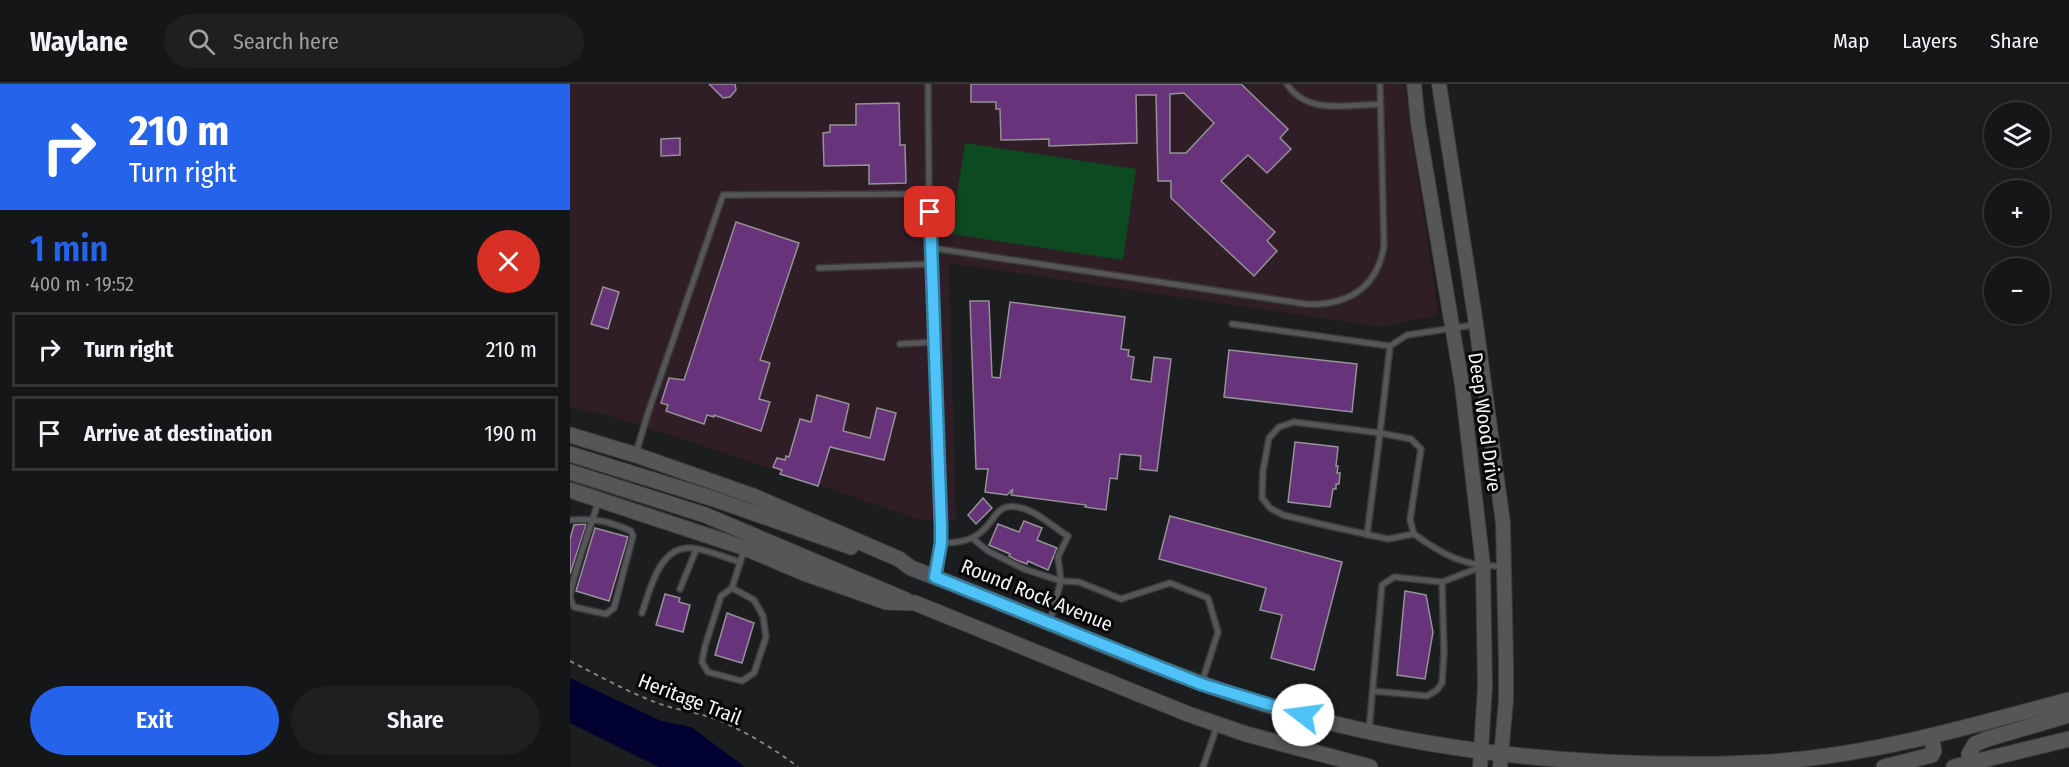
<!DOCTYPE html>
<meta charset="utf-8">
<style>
:root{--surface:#151617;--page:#1e1f20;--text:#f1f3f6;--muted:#9d9fa1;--line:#343536;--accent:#2563eb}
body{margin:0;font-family:"Fira Sans Condensed",sans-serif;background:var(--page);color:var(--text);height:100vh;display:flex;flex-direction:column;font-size:22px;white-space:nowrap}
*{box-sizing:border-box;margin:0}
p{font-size:20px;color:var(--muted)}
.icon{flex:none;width:33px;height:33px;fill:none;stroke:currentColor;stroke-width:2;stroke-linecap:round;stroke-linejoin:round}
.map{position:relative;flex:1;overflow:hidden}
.sheet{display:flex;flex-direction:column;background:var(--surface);width:570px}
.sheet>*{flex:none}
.hud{background:#2563eb;color:#fff;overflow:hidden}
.buttons{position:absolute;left:1414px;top:18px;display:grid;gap:12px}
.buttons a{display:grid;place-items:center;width:66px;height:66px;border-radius:50%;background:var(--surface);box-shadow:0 3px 9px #0003,0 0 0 2px var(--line);font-size:30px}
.pin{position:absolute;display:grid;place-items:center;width:51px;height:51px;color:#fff;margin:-26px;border-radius:12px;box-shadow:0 3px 9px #0006}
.me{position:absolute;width:66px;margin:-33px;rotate:285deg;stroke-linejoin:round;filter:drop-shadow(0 0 4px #0008)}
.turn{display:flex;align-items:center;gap:21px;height:126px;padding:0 30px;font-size:27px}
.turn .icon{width:78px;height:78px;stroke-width:2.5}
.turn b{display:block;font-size:42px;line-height:51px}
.round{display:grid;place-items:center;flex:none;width:63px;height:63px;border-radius:32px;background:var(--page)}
.summary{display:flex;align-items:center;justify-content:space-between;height:102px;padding:0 30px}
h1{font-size:36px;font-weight:600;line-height:45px;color:var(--accent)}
.cta{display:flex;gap:12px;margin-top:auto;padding:12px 30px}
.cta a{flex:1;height:69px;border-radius:36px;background:var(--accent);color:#fff;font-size:24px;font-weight:600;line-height:69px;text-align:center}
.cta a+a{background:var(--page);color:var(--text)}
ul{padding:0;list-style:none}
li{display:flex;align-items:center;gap:18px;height:75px;margin:0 12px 9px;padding:0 18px;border:3px solid var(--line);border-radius:0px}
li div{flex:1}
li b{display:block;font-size:22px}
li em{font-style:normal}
header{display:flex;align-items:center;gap:36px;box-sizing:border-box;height:84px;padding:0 30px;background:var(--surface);border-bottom:2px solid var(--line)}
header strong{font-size:28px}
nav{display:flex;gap:33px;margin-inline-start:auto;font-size:21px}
.search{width:420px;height:54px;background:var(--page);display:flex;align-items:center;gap:15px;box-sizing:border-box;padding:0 21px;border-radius:33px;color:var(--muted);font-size:22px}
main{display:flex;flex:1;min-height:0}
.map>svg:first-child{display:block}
.education{fill:#2f1e26}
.green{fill:#0d4921}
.water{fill:#000031}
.building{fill:#67337b;stroke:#949294;stroke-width:1.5;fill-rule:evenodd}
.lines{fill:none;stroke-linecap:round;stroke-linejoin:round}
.service-casing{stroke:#3b3b3d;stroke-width:8}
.tertiary-casing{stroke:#3b3b3d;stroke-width:16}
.secondary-casing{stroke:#3b3b3d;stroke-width:17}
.path{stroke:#7e7f80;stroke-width:2;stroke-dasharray:4.5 4.5;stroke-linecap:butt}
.service{stroke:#565659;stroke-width:5}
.tertiary{stroke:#565659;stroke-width:14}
.secondary{stroke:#565659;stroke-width:15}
.route-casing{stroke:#337fa1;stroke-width:15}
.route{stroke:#4fc3f7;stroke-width:10}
.labels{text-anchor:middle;stroke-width:6;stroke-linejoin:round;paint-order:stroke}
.street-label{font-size:20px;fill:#f2f3f4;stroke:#070708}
</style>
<header>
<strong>Waylane</strong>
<div class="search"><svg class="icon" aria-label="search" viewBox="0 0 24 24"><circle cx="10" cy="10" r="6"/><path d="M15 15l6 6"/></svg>Search here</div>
<nav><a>Map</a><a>Layers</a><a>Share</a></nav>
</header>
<main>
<section class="sheet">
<div class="hud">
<div class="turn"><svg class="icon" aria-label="right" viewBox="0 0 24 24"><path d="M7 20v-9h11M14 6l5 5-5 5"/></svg><div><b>210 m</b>Turn right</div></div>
</div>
<div class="summary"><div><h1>1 min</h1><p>400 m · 19:52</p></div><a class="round" style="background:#d93025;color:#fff"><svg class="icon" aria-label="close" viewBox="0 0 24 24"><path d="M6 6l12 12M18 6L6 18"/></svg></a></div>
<ul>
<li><svg class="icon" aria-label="right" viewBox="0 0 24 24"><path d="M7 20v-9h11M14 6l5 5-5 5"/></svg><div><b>Turn right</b></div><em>210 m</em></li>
<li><svg class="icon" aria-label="arrive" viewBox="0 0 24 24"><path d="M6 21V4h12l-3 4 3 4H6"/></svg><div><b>Arrive at destination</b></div><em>190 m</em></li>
</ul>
<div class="cta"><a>Exit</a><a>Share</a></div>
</section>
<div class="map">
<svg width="1499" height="683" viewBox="0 0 1499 683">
<rect width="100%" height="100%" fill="#1c1d1f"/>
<path class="education" d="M0,0H834L869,231L812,243L379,179L386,436H351L122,358L40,332L0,323Z"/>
<path class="green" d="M395,59L566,85L553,176L381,150Z"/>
<path class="water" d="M0,594L91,637L121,643L175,683H89L0,639Z"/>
<g class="building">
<path d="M139,0H165L166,6L160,13L153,14Z"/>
<path d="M401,0H671L718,45L710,54L721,65L697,89L678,71L651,97L705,148L697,157L707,167L684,192L601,114V97H588L586,11H566L567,59L479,62V55L431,56L430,25H426V18H401ZM614,9L644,39L616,69H600V10Z"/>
<path d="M329,19L330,61H335L336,99L299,100V81L254,82L253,49L260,48V41H286V20Z"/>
<path d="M110,54V71L91,72V55Z"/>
<path d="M166,138L229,159L190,276L200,279L189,315L200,318L191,347L144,331V333L137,331L134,340L96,327L98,321L91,319L99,294L114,296Z"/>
<path d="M33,203L49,208L38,245L21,240Z"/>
<path d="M400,217H419L422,293L430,294L440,218L555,233L551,265L559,266L558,272L564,273L561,295L581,298L584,273L601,275L587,387L570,385L571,372L550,370L547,395L540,394L536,426L515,423L516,421L441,411L443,405L437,411L415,408L418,385H406Z"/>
<path d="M659,266L787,280L782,328L654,313Z"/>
<path d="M247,311L279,320L273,347L300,354L307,324L326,329L314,376L260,363L248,402L210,390L212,386L203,383L207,374L215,376L216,372L219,373L230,335L241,338Z"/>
<path d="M725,358L768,363L766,382H768L767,389H770L769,400H766V405H763L760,423L718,418Z"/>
<path d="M413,414L422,424L406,440L398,431Z"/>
<path d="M600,432L772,478L744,586L701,574L712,531L690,526L696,504L589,475Z"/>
<path d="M454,437L472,444L467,456L487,464L478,486L458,477L457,480L446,476L439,472L440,470L419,461L428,440L449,448Z"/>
<path d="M15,440L16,441L0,490V455L4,441Z"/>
<path d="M25,444L58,453L39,517L6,507Z"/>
<path d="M835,507L856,511L863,548L855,595L827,591Z"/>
<path d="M95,510L110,514L109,518L120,521L113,548L86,541Z"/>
<path d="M157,529L184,539L172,579L145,571Z"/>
</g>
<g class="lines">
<defs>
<g id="service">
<path d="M358,0L359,110L371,442V459L366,492"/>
<path d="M717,0C736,31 779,21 810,20"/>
<path d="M362,164L736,220C776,222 807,205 814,162L810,0"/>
<path d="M249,184L362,180"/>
<path d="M662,240L820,262"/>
<path d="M904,241L837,251L820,262L810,349L841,355L851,365L840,436L844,450C873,471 895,483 932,482"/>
<path d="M330,260L365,258"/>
<path d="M66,369L78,329L153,111L359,110"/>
<path d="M0,436C23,434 39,437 61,447L63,452L44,524L36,530L4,523C3,520 1,517 0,514C0,500 23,434 29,416"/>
<path d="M797,451L810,349L724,338L709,343L699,354L693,387L692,414L700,424L713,431L759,442L818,455L844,450"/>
<path d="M402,454L418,467L454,485L491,497L509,498L551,515L600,499L638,514L648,548L632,598"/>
<path d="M371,459C383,459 397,458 407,451C428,438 423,415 455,425C471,430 484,444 498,452L488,473L491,497L480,537"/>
<path d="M162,504L184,516L193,532L196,553L184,589L172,597L138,588L132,578L135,562L151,512L162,504L174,466"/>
<path d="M110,505L126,466"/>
<path d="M72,529C80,506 89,462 121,464C136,465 156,474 170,478"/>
<path d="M803,607L857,612L867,606L872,599L874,569L872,498"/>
<path d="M799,646L812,501L824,493L872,498L911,483"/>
<path d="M633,683L647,642"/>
</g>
<g id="tertiary">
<path d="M844,0L848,39L892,301L913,482L915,603L910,683"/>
<path d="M869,0L906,240L933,439L936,579V616L930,683"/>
</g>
<g id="secondary">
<path d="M0,351L66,371L183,412L329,475L341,484C451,525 559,576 671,613C826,664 988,683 1151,680C1175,679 1199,679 1223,676C1317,667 1408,640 1499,616"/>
<path d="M0,370L144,415L281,463"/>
<path d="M0,388L135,431L336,516"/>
<path d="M0,406L175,464L234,489L316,518L345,519L618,630L676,650L800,683"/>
<path d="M1402,679L1399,670L1405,660L1417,655L1499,631"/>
<path d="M1314,683L1362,671L1364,667L1361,652"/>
<path d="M1384,683L1499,655"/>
</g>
</defs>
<use href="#service" class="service-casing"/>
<use href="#tertiary" class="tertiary-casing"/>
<use href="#secondary" class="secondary-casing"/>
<path class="path" d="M0,577C31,593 63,611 96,622C109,626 123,628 136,632C164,640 205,665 228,683"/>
<use href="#service" class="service"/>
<use href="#tertiary" class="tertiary"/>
<use href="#secondary" class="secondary"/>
</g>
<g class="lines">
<defs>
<path id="route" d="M360,128L371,442V459L365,493L631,600L733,631"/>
</defs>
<use href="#route" class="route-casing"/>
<use href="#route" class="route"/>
</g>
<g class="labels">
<g class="street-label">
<text transform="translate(915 338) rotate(82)" y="7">Deep Wood Drive</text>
<text transform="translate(467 511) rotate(22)" y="7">Round Rock Avenue</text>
<text transform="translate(120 615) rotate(21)" y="7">Heritage Trail</text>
</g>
</g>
</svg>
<div class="buttons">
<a><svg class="icon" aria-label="layers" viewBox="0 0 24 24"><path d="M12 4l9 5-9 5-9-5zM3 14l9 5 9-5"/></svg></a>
<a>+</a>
<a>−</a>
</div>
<div class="pin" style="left:360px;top:128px;background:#d93025"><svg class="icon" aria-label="arrive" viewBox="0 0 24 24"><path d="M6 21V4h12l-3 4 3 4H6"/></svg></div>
<svg class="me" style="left:733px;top:631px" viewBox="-20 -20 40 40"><circle r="19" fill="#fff"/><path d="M0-13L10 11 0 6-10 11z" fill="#4fc3f7"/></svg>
</div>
</main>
